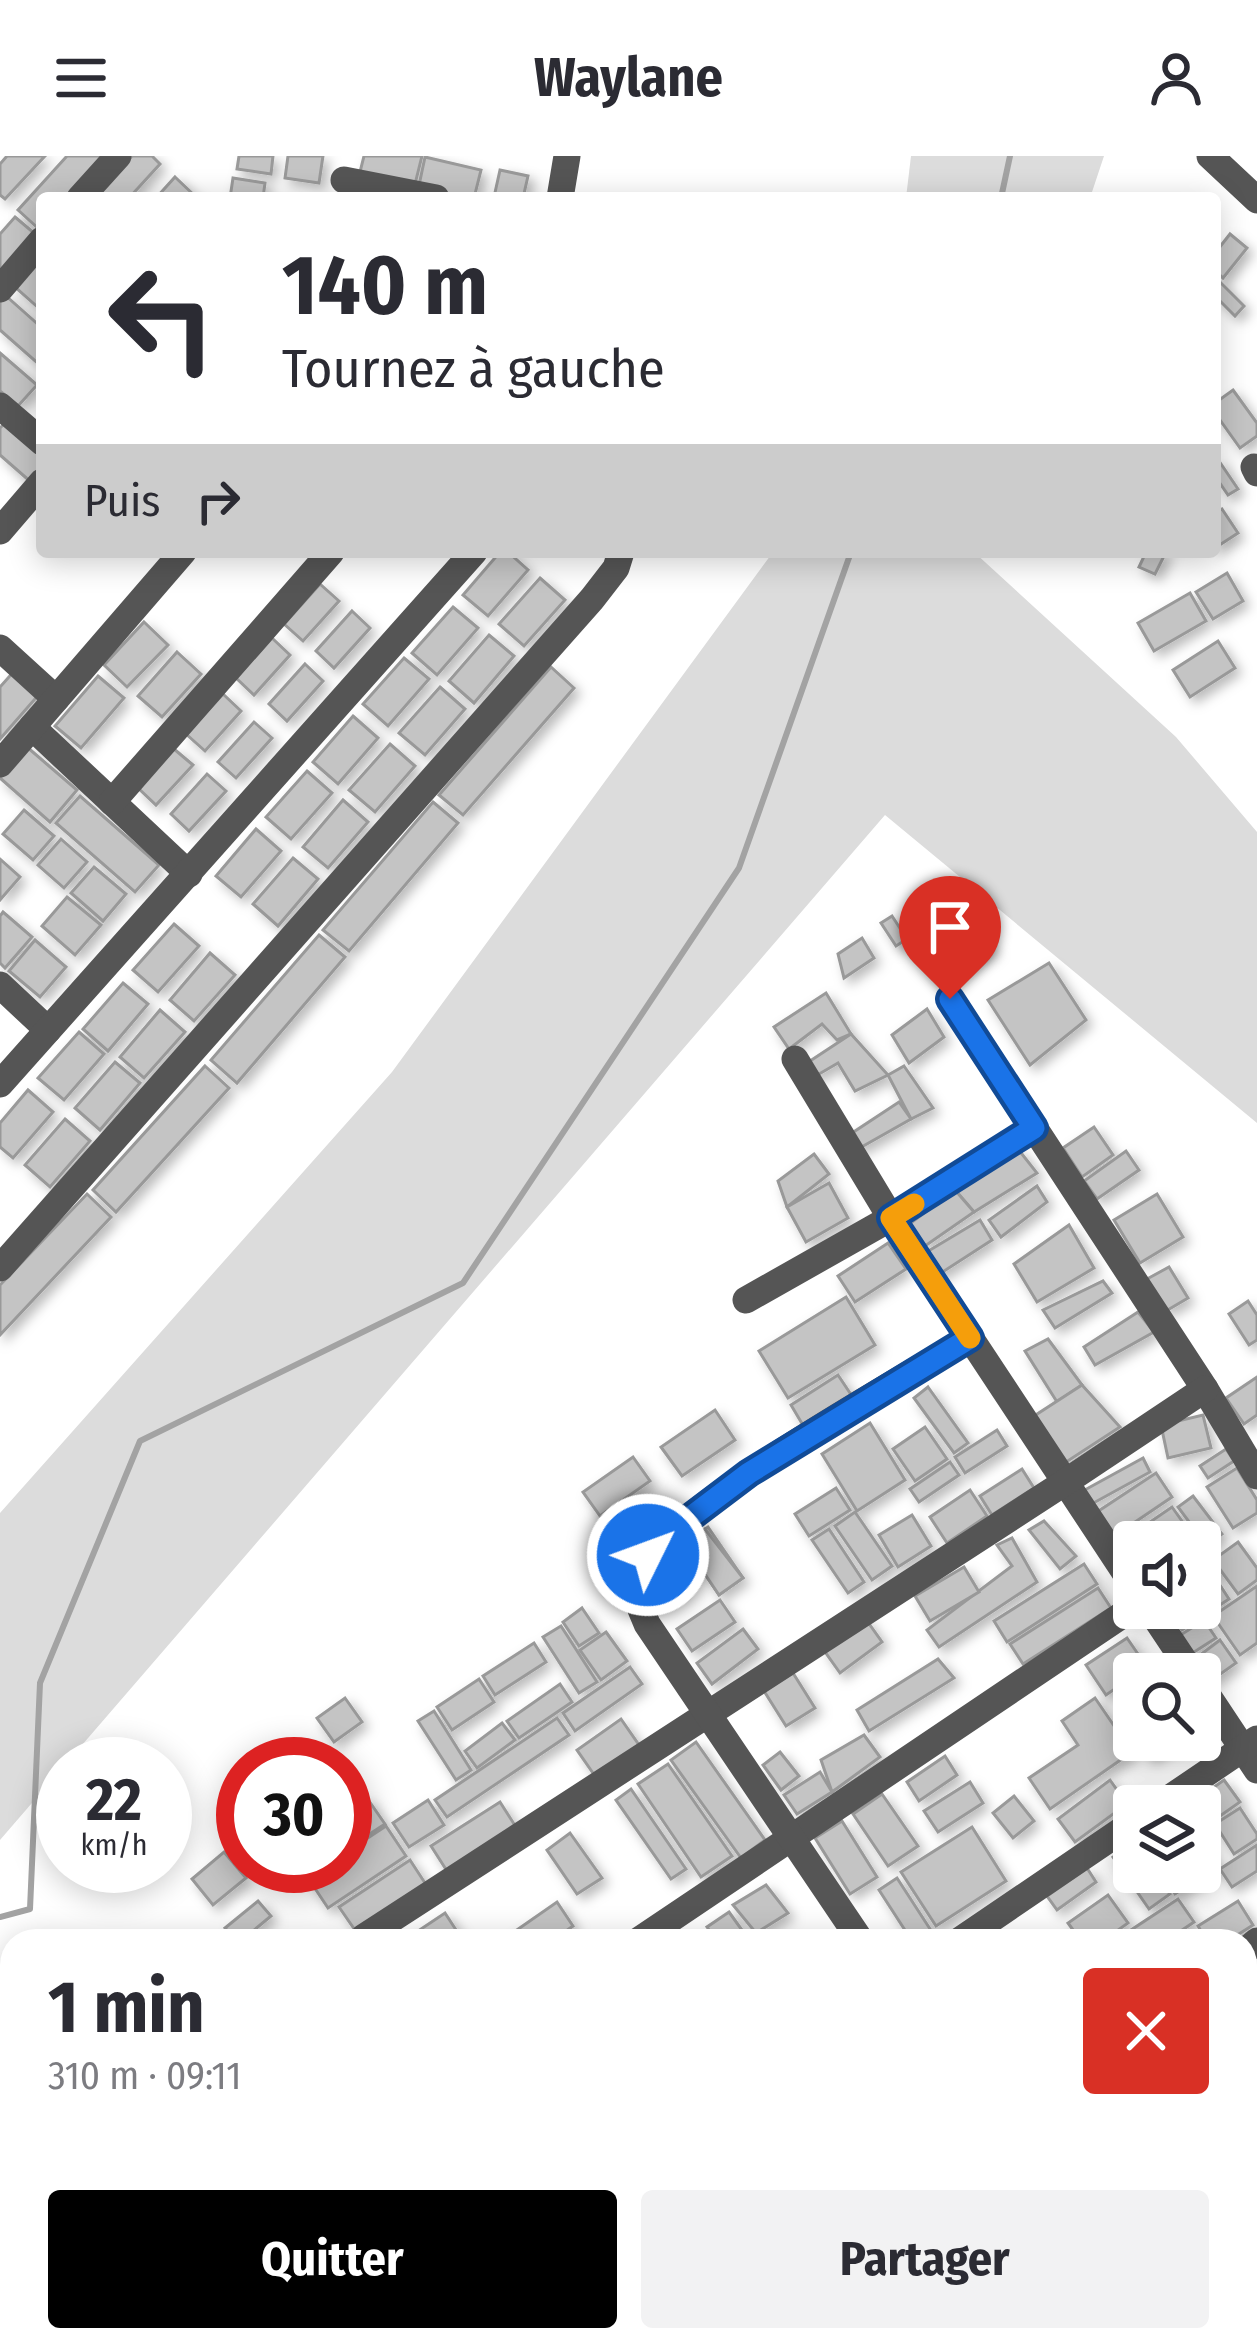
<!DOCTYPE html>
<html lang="fr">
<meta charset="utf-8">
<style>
:root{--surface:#fff;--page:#f2f2f3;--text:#2b2b33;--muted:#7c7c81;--accent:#000}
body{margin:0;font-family:"Fira Sans Condensed",sans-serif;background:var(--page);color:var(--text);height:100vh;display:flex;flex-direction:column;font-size:45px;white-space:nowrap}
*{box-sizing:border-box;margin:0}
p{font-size:39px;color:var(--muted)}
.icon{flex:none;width:66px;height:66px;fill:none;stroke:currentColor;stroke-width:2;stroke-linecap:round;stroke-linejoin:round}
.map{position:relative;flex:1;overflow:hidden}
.panel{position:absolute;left:0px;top:1773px;width:1257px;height:423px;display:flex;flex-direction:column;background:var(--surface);border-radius:36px 36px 0 0;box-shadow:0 6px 30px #0003}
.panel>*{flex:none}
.guide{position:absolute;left:36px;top:36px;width:1185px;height:366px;border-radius:12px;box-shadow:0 6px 30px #0003;background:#fff;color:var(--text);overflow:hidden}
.buttons{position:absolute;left:1113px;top:1365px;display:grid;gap:24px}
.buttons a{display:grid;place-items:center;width:108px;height:108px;border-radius:12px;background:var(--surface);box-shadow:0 6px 30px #0003;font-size:60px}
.speed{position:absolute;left:36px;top:1581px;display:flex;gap:24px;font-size:60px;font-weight:700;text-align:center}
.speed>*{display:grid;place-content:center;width:156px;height:156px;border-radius:50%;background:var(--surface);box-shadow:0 6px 30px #0003;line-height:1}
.speed small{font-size:30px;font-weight:400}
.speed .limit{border:18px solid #d22;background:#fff;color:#111}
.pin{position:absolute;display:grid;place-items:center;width:102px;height:102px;color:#fff;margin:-123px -51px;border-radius:50% 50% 50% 0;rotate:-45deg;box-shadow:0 0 12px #0007}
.pin .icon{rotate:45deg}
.me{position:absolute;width:132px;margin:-66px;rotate:48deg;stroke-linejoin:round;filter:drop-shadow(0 0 9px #0008)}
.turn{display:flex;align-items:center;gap:42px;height:252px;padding:0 48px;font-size:54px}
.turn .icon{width:156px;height:156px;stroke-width:2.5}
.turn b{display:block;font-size:84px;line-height:102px}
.then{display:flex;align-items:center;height:114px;padding:0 48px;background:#0003;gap:24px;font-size:45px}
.round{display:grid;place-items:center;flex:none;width:126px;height:126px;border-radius:12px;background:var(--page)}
.headline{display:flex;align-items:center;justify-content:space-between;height:204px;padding:0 48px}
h1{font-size:72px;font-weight:700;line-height:90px}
.button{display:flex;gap:24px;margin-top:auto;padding:24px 48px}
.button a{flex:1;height:138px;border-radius:12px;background:var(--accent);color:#fff;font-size:48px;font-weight:700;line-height:138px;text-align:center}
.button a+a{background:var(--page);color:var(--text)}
header{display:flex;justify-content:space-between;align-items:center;height:156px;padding:0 48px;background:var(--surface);font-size:54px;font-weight:700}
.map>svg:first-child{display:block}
.green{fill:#dcdcdc}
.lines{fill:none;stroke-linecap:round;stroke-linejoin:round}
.stream{stroke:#a3a3a3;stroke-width:6}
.building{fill:#c4c4c4;stroke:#999;stroke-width:3;filter:url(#shadow)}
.minor{stroke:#555;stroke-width:27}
.route-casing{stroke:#114b97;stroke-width:30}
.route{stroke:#1a73e8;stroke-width:21}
.slow{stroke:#f59e0b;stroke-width:21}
</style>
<header><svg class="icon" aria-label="menu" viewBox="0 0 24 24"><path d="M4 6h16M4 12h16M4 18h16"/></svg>Waylane<svg class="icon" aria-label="person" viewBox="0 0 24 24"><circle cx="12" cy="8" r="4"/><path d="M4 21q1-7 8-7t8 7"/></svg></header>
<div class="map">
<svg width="1257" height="2194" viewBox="0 0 1257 2194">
<defs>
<filter id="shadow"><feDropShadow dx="5.5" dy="5.5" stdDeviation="6" flood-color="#0004"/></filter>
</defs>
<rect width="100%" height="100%" fill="#fff"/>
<g class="green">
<path d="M911,0H1104L1090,42H906Z"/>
<path d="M773,396H974L1176,581L1257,676V967L885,659L0,1684V1357L392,916Z"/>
</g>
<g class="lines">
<g class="stream">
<path d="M1001,42L1010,0"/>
<path d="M0,1761L30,1753L40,1527L140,1285L463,1127L739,712L851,396"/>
</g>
</g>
<g class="building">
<path d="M7,0H45L5,43L0,39V8Z"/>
<path d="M67,0H106L68,42H42L40,74L18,54Z"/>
<path d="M132,0H152L160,8L129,42H94Z"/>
<path d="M239,0H273L271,18L237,13Z"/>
<path d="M288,0H323L319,27L285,22Z"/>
<path d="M364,0H422L415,28L360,16Z"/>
<path d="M425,1L481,14L474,42H451L418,34Z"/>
<path d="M500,14L528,20L523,42L494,41Z"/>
<path d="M175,21L195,40L193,42H156Z"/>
<path d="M233,22L265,27L263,42H230Z"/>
<path d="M15,61L34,77L0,116V78Z"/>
<path d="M1230,78L1247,92L1223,122L1215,115V97Z"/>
<path d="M34,107L42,113V155L14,130Z"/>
<path d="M1215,121L1244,150L1235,160L1215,140Z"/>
<path d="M5,139L42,172V211L0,174V144Z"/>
<path d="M0,197L37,229L18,250L0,235Z"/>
<path d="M1233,234L1257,267V280L1240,292L1215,257V247Z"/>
<path d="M5,267L42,300V315L32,327L0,299V272Z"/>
<path d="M1219,305L1238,333L1228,339L1215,320V308Z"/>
<path d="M1222,353L1238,377L1215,392V357Z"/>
<path d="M500,396H508L528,414L488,460L463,439Z"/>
<path d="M1146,396H1166L1155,418L1139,411Z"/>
<path d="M1227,417L1243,445L1213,463L1196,436Z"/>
<path d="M540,422L565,444L524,490L499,468Z"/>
<path d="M320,428L339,445L303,485L284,468Z"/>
<path d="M1190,437L1206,465L1154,495L1138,467Z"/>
<path d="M453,451L478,472L437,519L412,497Z"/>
<path d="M352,455L370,472L334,512L316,495Z"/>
<path d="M144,466L168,489L127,531L104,509Z"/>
<path d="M489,479L514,500L474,547L449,525Z"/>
<path d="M272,482L290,499L254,539L236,522Z"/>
<path d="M1218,485L1235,512L1190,541L1173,514Z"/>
<path d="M177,496L201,518L162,561L138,540Z"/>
<path d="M404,502L429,523L388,570L363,548Z"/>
<path d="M305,508L323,525L287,565L269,548Z"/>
<path d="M551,511L574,532L463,659L439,639Z"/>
<path d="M16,513L42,535L0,583V531Z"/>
<path d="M98,520L124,542L81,592L55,570Z"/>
<path d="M440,531L465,553L425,599L399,577Z"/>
<path d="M223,538L241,555L205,595L186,578Z"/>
<path d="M353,560L378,582L338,628L313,606Z"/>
<path d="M254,566L272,582L236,622L218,606Z"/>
<path d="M390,588L415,610L375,656L349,634Z"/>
<path d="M27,591L77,634L50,666L0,622Z"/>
<path d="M174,593L193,609L156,649L138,632Z"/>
<path d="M307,615L332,637L291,683L266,661Z"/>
<path d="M207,618L226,635L189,675L171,658Z"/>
<path d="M80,640L159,709L135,736L56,667Z"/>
<path d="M343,644L368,666L328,712L303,691Z"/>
<path d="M433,646L458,667L349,795L323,774Z"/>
<path d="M24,654L54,680L33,704L3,678Z"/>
<path d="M256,673L281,695L241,741L216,720Z"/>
<path d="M61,683L87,706L64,732L38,709Z"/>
<path d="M293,702L318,723L278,770L253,748Z"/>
<path d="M0,703L20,721L0,744Z"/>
<path d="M94,711L126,738L103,765L71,737Z"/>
<path d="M67,741L101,769L75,799L42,770Z"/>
<path d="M971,743L983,765L923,793L910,776Z"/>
<path d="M3,756L32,781L5,812L0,807V760Z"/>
<path d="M892,760L907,783L896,790L881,767Z"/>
<path d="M174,768L199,790L158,836L133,814Z"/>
<path d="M979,774L993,793L940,826L924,807Z"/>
<path d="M319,779L345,801L237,927L211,904Z"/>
<path d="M862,782L874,802L844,822L838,798Z"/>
<path d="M35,784L66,811L40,841L9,815Z"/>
<path d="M210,797L235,819L194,865L170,844Z"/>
<path d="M1049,807L1086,864L1030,909L988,844Z"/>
<path d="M123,827L148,848L108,895L83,873Z"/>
<path d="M826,837L851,878L837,884L822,868L789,893L774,871Z"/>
<path d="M927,853L944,881L909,907L892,879Z"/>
<path d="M160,854L185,876L144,922L120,901Z"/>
<path d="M79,876L104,898L64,944L38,922Z"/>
<path d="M851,878L888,919L855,935L838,907L814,921L807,907Z"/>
<path d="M115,906L140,927L100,974L75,952Z"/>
<path d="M205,910L229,932L116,1056L93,1034Z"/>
<path d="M904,910L933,952L911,963L888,919Z"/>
<path d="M28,934L53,956L13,1002L0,991V967Z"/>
<path d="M899,946L911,963L858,993L849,979Z"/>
<path d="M65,963L90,985L50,1031L25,1009Z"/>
<path d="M1094,971L1113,999L1082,1021L1063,992Z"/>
<path d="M1018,993L1037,1017L974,1056L955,1034Z"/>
<path d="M1126,995L1139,1014L1097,1043L1084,1025Z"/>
<path d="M814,998L829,1018L787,1051L778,1025Z"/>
<path d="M829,1027L848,1062L806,1086L787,1051Z"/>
<path d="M1037,1030L1047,1046L1001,1081L989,1064Z"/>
<path d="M955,1034L974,1056L925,1090L908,1069Z"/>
<path d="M87,1038L111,1061L0,1179V1129Z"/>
<path d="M1157,1038L1183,1081L1140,1107L1114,1064Z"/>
<path d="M980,1064L992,1084L938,1119L925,1097Z"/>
<path d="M1069,1069L1094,1112L1037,1146L1014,1108Z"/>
<path d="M888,1087L906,1113L855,1146L838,1120Z"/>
<path d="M1169,1111L1188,1142L1166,1155L1147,1123Z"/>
<path d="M1103,1125L1112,1137L1055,1172L1043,1154Z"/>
<path d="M846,1141L875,1189L788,1242L759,1195Z"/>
<path d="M1248,1145L1257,1159V1184L1249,1189L1229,1158Z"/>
<path d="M1138,1156L1154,1176L1095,1209L1084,1191Z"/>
<path d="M1048,1183L1082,1229L1057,1246L1025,1195Z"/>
<path d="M838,1219L852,1240L804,1271L791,1249Z"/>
<path d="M1257,1221V1259L1244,1268L1226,1242Z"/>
<path d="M1082,1229L1120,1271L1060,1310L1031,1262Z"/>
<path d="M928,1231L968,1287L954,1297L914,1242Z"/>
<path d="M715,1254L735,1284L682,1320L661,1291Z"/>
<path d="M1203,1259L1211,1292L1168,1302L1161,1269Z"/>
<path d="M870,1267L905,1324L857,1355L822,1298Z"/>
<path d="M925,1271L947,1303L915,1325L893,1293Z"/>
<path d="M997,1274L1007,1290L965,1317L955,1301Z"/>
<path d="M1226,1293L1234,1305L1208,1322L1200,1310Z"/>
<path d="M633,1301L650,1325L600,1360L583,1336Z"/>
<path d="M1143,1302L1150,1316L1088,1350L1081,1336Z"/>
<path d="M950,1306L959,1319L919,1346L910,1333Z"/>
<path d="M1237,1312L1257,1344V1357L1233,1372L1207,1331Z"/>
<path d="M1022,1313L1034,1332L992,1359L980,1340Z"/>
<path d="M1156,1317L1172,1341L1113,1381L1097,1356Z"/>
<path d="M836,1332L850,1354L809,1380L795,1358Z"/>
<path d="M970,1334L987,1360L947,1387L930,1361Z"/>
<path d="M1193,1340L1222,1378L1207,1390L1178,1351Z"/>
<path d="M1172,1351L1197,1386H1165L1150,1366Z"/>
<path d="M855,1356L892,1410L872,1424L835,1370Z"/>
<path d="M912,1359L931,1390L898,1411L879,1379Z"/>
<path d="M1044,1365L1076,1400L1060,1413L1029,1374Z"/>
<path d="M1143,1369L1154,1386H1134V1406L1119,1383Z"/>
<path d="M708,1371L743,1422L719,1439L684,1387Z"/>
<path d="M705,1373L743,1422L719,1439L684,1387Z"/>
<path d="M829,1373L864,1426L848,1437L812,1384Z"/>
<path d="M1012,1382L1037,1426L939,1491L927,1474L1012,1410L997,1389Z"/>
<path d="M1238,1386L1257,1412V1424L1238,1438L1213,1404Z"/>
<path d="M1206,1395L1220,1416L1202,1427L1200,1399Z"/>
<path d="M1084,1408L1097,1428L1007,1486L994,1465Z"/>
<path d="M964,1411L979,1436L930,1465L915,1440Z"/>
<path d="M1218,1426L1229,1443L1182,1474L1171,1458L1179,1452H1200V1438Z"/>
<path d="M1257,1430V1487L1240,1499L1213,1460Z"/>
<path d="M1098,1432L1111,1452L1023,1508L1010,1488Z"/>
<path d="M720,1444L735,1466L692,1495L677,1473Z"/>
<path d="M582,1452L599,1477L579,1490L563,1466Z"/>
<path d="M865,1462L882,1486L840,1517L823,1493Z"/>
<path d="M1204,1464L1216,1482L1191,1498L1179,1480Z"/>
<path d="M561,1470L597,1526L579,1537L543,1481Z"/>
<path d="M743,1473L758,1493L712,1528L697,1507Z"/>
<path d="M606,1476L627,1505L601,1524L580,1494Z"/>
<path d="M1127,1482L1147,1511L1106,1539L1086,1509Z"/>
<path d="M1220,1484L1236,1507L1212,1524L1196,1502Z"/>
<path d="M534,1487L546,1506L495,1539L483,1520Z"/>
<path d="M938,1503L954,1522L869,1575L857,1554Z"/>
<path d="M630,1511L642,1528L575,1575L563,1557Z"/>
<path d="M793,1517L815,1552L786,1570L764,1535Z"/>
<path d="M479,1523L494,1546L452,1574L437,1551Z"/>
<path d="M560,1528L572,1546L519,1582L507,1565Z"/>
<path d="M345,1542L362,1566L334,1586L317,1562Z"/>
<path d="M1095,1542L1132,1596L1050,1653L1029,1622L1078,1589L1062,1565Z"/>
<path d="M434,1555L471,1614L456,1624L418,1565Z"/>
<path d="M557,1562L569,1579L447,1661L435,1644Z"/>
<path d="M621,1563L639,1589L595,1620L577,1594Z"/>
<path d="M502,1567L515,1584L477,1612L465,1595Z"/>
<path d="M864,1579L880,1601L832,1636L821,1604Z"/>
<path d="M1138,1584H1177L1150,1602Z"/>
<path d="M696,1586L765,1684L741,1702L671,1604Z"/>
<path d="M780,1596L799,1620L781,1634L763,1609Z"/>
<path d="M945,1600L957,1619L919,1645L907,1626Z"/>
<path d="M668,1608L732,1700L701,1721L638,1628Z"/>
<path d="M820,1616L832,1636L797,1658L784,1639Z"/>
<path d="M1110,1624L1127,1648L1075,1686L1058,1663Z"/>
<path d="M1224,1624L1240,1646L1200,1674V1650H1187Z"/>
<path d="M970,1626L983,1647L938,1676L924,1655Z"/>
<path d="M631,1633L686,1713L671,1723L616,1644Z"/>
<path d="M882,1638L918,1690L888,1710L853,1658Z"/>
<path d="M1014,1640L1034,1665L1013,1682L993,1657Z"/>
<path d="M367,1642L385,1668L345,1694V1657Z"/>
<path d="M428,1644L444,1669L409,1691L393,1667Z"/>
<path d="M500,1646L516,1671L447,1715L431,1690Z"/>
<path d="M1240,1652L1257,1678V1683L1234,1698L1215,1668Z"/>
<path d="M842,1665L877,1721L850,1738L815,1682Z"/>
<path d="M386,1670L406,1700L328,1752L308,1722L325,1710H345V1697Z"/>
<path d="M972,1671L1006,1725L936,1770L901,1716Z"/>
<path d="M570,1677L602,1722L577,1738L547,1694Z"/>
<path d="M1201,1684L1218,1711L1175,1738L1161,1716H1200Z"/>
<path d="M1133,1687L1134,1716H1154L1170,1738L1149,1753L1113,1701Z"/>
<path d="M1257,1689V1715L1232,1731L1220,1713Z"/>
<path d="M224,1696L246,1722L213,1749L192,1723Z"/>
<path d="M410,1704L427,1730L357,1777L339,1751Z"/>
<path d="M1087,1712L1096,1726L1057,1754L1047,1740Z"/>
<path d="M897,1722L932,1776L917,1785H912L879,1734Z"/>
<path d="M766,1729L788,1757L756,1777L733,1749Z"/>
<path d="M1108,1739L1128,1767L1103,1785H1081L1068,1767Z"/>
<path d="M1178,1743L1194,1766L1166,1785H1139L1131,1774Z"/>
<path d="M258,1745L271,1760L241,1785H236L225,1772Z"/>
<path d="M1238,1745L1253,1769L1228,1785H1207L1198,1770Z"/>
<path d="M557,1746L573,1770L552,1785H501Z"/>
<path d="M729,1756L747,1781L742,1785H717L707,1771Z"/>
<path d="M445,1757L462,1783L403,1785Z"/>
<path d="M12,2105V2143L0,2148V2111Z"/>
<path d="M12,2151V2184H24L0,2194V2156Z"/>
<path d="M1245,2172L1257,2186L1255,2194H1226L1218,2184H1245Z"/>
<path d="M32,2184H81L85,2193L10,2194Z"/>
<path d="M188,2184H240L247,2194H196Z"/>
<path d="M482,2184H523L512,2194H473Z"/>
</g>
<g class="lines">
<g class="minor">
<path d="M1210,0L1257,44"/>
<path d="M344,24L436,42"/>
<path d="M80,42L118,0"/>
<path d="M560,42L567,0"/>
<path d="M0,133L42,84"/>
<path d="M0,250L42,286"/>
<path d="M1254,311L1257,317"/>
<path d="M0,375L42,326"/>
<path d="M0,492L56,543"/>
<path d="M32,571L189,718"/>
<path d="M0,608L183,396"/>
<path d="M112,646L331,396"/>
<path d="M0,829L48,874"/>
<path d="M950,843L1205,1233L1257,1320"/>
<path d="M795,903L891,1062L1134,1430"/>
<path d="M0,928L474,396"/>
<path d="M0,1112L592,443L616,412L621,396"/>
<path d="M746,1144L891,1062L1034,972"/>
<path d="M1149,1452L1193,1518"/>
<path d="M1200,1528L1257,1614"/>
<path d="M1158,1650L1257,1583"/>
<path d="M367,1785L364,1781L1064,1327L1205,1233"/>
<path d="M638,1785L1134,1451"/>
<path d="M861,1785L647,1468C642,1455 633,1439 636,1424C649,1361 907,1221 970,1182"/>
<path d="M959,1785L1134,1666"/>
<path d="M1245,1795L1257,1785"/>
<path d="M1245,1917L1257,1910"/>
<path d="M0,2042L12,2056"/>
<path d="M1245,2135L1257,2127"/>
<path d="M130,2184L140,2194"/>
<path d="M822,2184L830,2194"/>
<path d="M1111,2184L1118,2194"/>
<path d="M331,2194L345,2184"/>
<path d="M720,2194L725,2184"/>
<path d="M1155,2194L1170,2184"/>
</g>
</g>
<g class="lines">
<defs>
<path id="route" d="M648,1399L667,1379L749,1317L970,1182L891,1062L1034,972L950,843"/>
</defs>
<use href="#route" class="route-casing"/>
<use href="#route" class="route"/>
<path class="slow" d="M914,1048L891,1062L970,1182"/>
</g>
</svg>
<div class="buttons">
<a><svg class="icon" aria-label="sound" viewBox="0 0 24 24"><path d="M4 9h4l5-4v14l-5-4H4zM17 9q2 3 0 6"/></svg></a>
<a><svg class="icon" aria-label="search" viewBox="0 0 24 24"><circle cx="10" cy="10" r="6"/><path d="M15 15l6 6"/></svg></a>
<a><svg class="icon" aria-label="layers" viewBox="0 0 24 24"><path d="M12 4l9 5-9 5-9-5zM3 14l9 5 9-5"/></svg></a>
</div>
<div class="speed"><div>22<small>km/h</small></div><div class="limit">30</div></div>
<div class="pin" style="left:950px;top:843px;background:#d93025"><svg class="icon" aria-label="arrive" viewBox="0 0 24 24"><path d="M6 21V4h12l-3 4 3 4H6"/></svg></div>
<svg class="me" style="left:648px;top:1399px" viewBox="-20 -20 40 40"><circle r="17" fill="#1a73e8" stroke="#fff" stroke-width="3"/><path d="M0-11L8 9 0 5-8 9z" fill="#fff"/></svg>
<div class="guide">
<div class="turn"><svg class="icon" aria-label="left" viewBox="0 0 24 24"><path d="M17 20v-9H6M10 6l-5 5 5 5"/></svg><div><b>140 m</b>Tournez à gauche</div></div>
<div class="then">Puis<svg class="icon" aria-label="right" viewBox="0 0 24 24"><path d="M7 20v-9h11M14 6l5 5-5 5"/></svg></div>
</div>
<section class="panel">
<div class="headline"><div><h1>1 min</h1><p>310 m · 09:11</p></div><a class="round" style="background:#d93025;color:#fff"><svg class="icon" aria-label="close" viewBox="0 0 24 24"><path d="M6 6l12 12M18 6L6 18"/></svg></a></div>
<div class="button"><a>Quitter</a><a>Partager</a></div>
</section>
</div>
